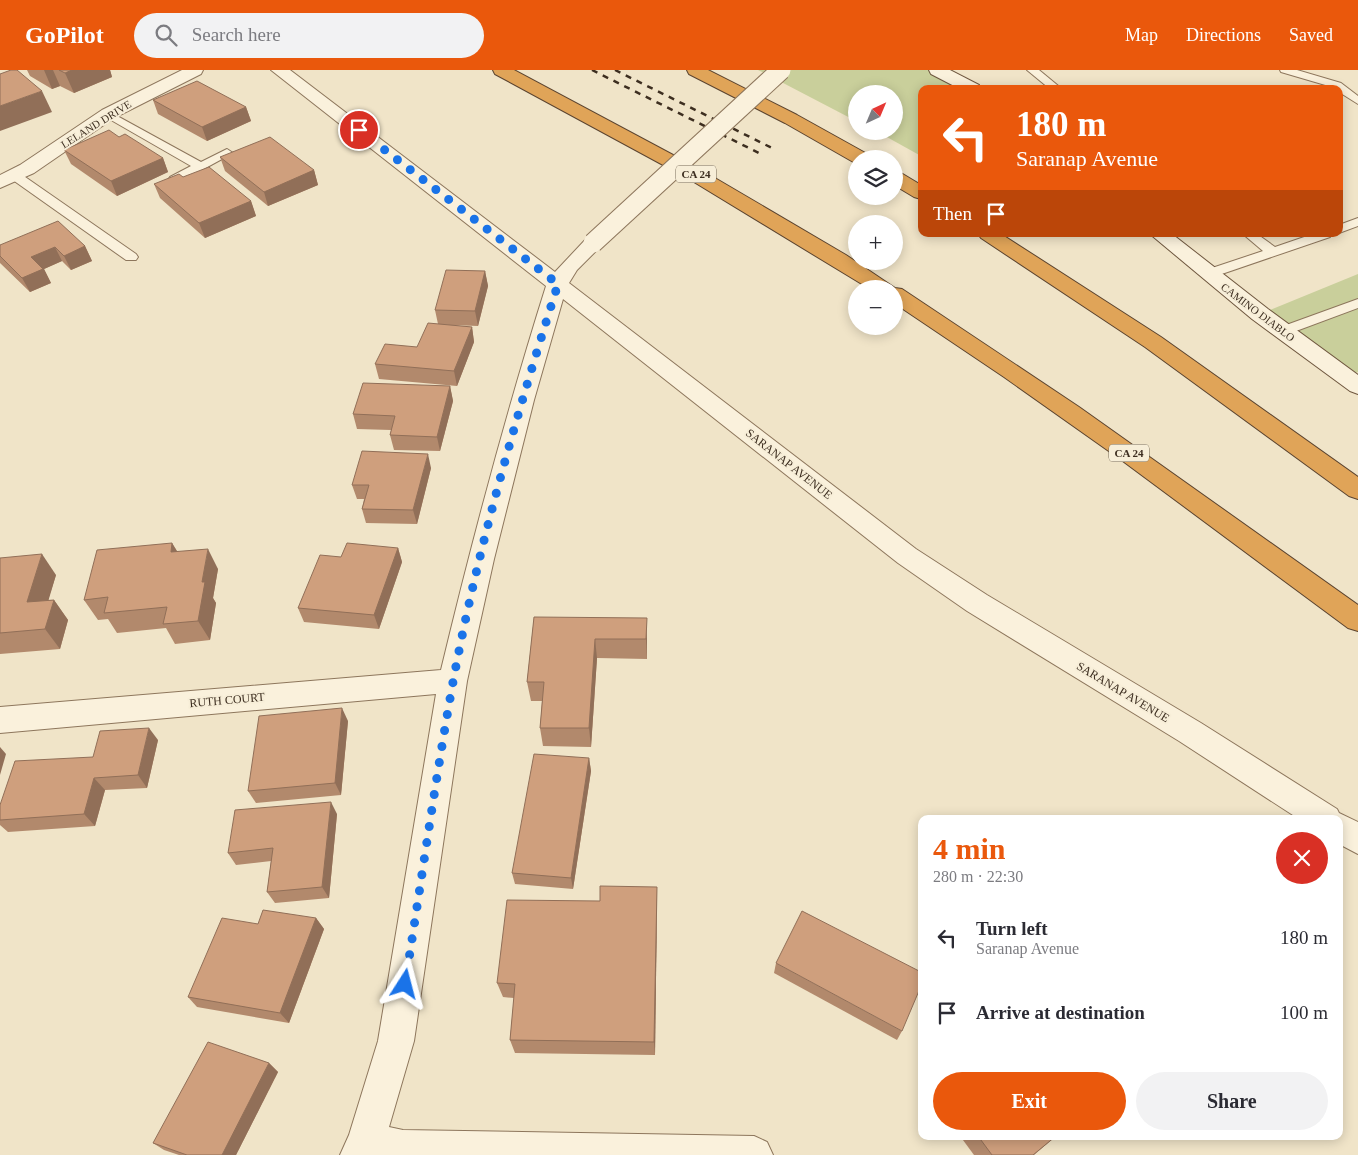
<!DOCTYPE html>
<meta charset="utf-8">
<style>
:root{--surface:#fff;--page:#f2f2f3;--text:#2b2b33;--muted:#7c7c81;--accent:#ea580c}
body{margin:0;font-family:"Times New Roman",serif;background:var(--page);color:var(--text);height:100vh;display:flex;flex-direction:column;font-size:19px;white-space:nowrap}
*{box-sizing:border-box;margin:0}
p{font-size:16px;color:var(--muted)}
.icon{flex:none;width:28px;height:28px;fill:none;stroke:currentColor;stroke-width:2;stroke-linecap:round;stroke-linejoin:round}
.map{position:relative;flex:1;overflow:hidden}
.sheet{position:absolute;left:918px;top:745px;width:425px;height:325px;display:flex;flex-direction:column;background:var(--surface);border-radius:10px;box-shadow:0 2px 12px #0003}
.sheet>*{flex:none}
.top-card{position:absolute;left:918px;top:15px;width:425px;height:152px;border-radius:10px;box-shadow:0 2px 12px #0003;background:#ea580c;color:#fff;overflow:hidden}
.needle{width:32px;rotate:44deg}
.fabs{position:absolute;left:848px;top:15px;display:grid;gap:10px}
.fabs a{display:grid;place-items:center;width:55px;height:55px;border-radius:50%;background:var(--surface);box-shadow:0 2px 12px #0003;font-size:25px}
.pin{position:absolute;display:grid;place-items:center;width:42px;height:42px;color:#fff;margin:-21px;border:2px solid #fff;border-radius:50%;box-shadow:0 1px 5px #0007}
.me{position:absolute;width:55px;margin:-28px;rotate:9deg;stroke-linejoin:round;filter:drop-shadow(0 0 4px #0008)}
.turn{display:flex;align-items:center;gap:18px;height:105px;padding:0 15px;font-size:22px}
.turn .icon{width:65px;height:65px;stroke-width:2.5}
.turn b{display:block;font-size:35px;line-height:42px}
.then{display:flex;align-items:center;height:48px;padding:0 15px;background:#0003;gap:10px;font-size:19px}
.round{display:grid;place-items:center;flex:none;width:52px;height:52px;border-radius:26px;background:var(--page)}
.head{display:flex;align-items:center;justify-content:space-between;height:85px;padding:0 15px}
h1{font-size:30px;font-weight:800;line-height:38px;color:var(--accent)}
.cta{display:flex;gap:10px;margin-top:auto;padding:10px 15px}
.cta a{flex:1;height:58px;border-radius:30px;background:var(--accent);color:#fff;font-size:20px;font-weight:800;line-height:58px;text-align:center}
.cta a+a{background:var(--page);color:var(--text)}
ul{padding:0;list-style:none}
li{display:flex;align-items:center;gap:15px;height:75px;padding:0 15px}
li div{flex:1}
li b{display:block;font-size:19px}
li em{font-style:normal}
header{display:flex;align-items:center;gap:30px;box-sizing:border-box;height:70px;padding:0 25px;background:var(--accent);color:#fff}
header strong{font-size:24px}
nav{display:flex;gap:28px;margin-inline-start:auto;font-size:18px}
.search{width:350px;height:45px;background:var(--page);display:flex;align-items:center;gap:12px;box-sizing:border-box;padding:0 18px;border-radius:28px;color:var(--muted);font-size:19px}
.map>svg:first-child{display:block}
.green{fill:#c9cf9b}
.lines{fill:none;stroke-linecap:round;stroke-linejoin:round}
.lane-casing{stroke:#8d765c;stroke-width:2}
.street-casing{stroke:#8d765c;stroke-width:2}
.secondary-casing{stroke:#6f573f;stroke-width:2}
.highway-casing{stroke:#5b4430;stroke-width:2}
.lane{fill:#faf1dc;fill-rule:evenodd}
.street{fill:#faf1dc;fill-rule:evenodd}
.secondary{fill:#faf1dc;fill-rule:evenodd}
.highway{fill:#e0a458;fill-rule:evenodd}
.rail{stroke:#3d2e20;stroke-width:2.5;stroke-dasharray:6 6;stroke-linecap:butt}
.street-bridge-casing{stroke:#8d765c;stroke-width:21;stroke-linecap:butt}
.street-bridge{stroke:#faf1dc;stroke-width:19}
.wall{fill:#b2896c}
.shaded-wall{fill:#916f58}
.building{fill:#cf9f7d;stroke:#916f58}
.route{stroke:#1a73e8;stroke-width:9;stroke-dasharray:0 16.2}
.labels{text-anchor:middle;stroke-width:4;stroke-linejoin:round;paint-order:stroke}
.far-street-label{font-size:11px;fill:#3d2e20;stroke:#f7eed8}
.shield{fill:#f7eed8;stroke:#756857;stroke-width:1}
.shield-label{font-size:11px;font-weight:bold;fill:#3d2e20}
.street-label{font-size:12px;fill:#3d2e20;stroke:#f7eed8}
</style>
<header>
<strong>GoPilot</strong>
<div class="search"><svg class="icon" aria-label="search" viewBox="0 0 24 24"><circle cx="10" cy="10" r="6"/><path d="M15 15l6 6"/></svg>Search here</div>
<nav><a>Map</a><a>Directions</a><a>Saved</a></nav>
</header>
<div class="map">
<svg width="1358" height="1085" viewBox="0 0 1358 1085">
<rect width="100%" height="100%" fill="#f0e4c8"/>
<g class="green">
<path d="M758,0H937L973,19H921V86L876,61H894V24H856V51Z"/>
<path d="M1358,204V302L1345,307L1260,244Z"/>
</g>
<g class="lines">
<defs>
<g id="lane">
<path d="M1027,0H1039L1062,19H1050Z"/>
<path d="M1280,0H1297L1341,13L1358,26V34L1339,22V19L1281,2Z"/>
<path d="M108,41L201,92L227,79L233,83L178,113H170L168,110L170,107L191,96L104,46L102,44Z"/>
<path d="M14,101L18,102L136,184L138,187L136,190H126L10,108L8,105Z"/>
<path d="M1358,148V156L1339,163V155Z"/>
<path d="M1243,164H1257L1275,177L1313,164H1331L1330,167L1213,207H1203L1201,204L1203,201L1263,181Z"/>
<path d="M1358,229V238L1288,264H1278L1276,261L1278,258Z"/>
</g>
<g id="street">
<path d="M182,0H203L201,4L114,48L34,103L0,118V105L20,95L102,40Z"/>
<path d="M271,0H290L555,202L586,169L593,167L600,169L603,173L600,177L577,200L569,213L916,479L987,525L1201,653L1337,739L1339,743L1358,752V784L1339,774V749H1299L1179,671L967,541L898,493L563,229L534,330L494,489L467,611L414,971L389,1057L403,1060L754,1066L767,1072L773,1085H340L349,1065L378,971L436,624L0,663V637L441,600C472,471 506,343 546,216Z"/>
</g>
<g id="secondary">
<path d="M929,0H950L979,15L981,19H960L931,4Z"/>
<path d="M1150,164H1172L1268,239L1358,305V324L1350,321L1252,249Z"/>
</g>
<g id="highway">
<path d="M493,0H514L703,101L846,185L895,218L902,219L1079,337L1358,535V561L1348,558L1120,389L1004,307L894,233V219H870L689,109L495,4Z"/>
<path d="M687,0H708L797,45L869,85L871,89H856L855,93L785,53L689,4Z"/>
<path d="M894,101L901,103L921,115V129L914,127L894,115Z"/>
<path d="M978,164H1001L1161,267L1358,407V429L1349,426L1145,277L981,168Z"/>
</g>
</defs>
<use href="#lane" class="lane-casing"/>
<use href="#street" class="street-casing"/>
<use href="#secondary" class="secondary-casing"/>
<use href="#highway" class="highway-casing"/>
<use href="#lane" class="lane"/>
<use href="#street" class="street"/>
<use href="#secondary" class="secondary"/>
<use href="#highway" class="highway"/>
<g class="rail">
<path d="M592,0L761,84"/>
<path d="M615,0L772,78"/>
</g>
<defs>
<path id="street-bridge" d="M593,173L781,0"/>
</defs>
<use href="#street-bridge" class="street-bridge-casing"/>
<use href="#street-bridge" class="street-bridge"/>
</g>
<g class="wall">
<path d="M27,0H110L112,7L74,23L60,16L52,19L30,6Z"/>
<path d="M153,30L246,37L251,51L207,71L158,44Z"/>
<path d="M119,67L163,88L168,102L117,126L71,94L64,80Z"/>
<path d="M220,87L314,100L318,115L268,136L225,101Z"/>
<path d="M183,107L251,131L256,146L205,168L160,128L154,114Z"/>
<path d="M0,175L85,176L92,191L71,200L62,191L44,199L51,213L30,222L0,193Z"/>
<path d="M485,201L488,216L478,256L450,255L472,257L474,272L457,316L379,309L375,294L417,277L438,254L435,240Z"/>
<path d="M450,316L453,331L440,381L394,380L390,365L391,360L357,359L353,344Z"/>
<path d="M431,398L417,454L366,453L362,439L364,429H357L352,415Z"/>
<path d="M172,473L177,481L218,499L213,528L216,533L210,570L175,574L166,558L117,563L108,549L98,550L84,530Z"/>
<path d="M398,478L402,492L379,559L304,552L298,538L341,487Z"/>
<path d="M0,488L56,505L48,530H54L68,550L60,579L0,584Z"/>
<path d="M534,547L647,568V589L597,588L591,677L543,676L540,658L542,631H531L527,612Z"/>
<path d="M348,651L341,725L256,733L248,721Z"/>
<path d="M158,670L147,718L105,720L95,756L8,762L0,755V735L93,687Z"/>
<path d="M589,688L591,701L573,819L515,814L512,803Z"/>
<path d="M337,744L329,828L275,833L267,822L271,791L236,795L228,783Z"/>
<path d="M657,817V833L655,985L515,983L510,970L514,928L503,927L497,913Z"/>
<path d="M316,848L324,859L289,953L197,937L188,927L258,854Z"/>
<path d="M776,893L902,961L897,970L774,903Z"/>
<path d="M269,993L278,1002L236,1085H179L164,1080L153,1073Z"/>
<path d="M960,1066H1056L1034,1085H974Z"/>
</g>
<g class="shaded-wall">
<path d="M44,0H53L60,16L52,19Z"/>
<path d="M72,0H110L112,7L74,23L65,3Z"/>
<path d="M42,21L52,42L0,61V36Z"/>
<path d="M246,37L251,51L207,71L202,57Z"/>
<path d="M163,88L168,102L117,126L111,111Z"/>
<path d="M314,100L318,115L268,136L264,122Z"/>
<path d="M251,131L256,146L205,168L199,153Z"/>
<path d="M85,176L92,191L71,200L64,186Z"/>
<path d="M55,177L62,191L44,199L51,213L30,222L22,208L31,187Z"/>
<path d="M485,201L488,216L478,256L475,241Z"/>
<path d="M472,257L474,272L457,316L454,301Z"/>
<path d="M450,316L453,331L440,381L437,367Z"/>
<path d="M428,384L431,398L417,454L413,440Z"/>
<path d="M172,473L184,493L171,482Z"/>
<path d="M398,478L402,492L379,559L374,545Z"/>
<path d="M208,479L218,499L213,528L216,533L210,570L198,551L202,512Z"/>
<path d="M42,484L56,505L42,552L27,532Z"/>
<path d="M54,530L68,550L60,579L45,559Z"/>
<path d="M647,548V589L646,569Z"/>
<path d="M595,569L597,588L591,677L589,658Z"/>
<path d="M342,638L348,651L341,725L335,713Z"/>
<path d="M149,658L158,670L147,718L138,705Z"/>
<path d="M0,677L6,684L0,705Z"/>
<path d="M589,688L591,701L573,819L571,808Z"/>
<path d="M94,708L105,720L95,756L84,744Z"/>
<path d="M331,732L337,744L329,828L322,817Z"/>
<path d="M657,817V833L655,985L654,972Z"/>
<path d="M316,848L324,859L289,953L280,943Z"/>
<path d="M269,993L278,1002L236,1085H222Z"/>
</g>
<g class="building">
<path d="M11,0H17L42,21L0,36V4Z"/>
<path d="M59,0H72L65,3Z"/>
<path d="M197,11L246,37L202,57L153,30Z"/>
<path d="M109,60L119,67L125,64L163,88L111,111L64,80Z"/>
<path d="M270,67L314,100L264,122L220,87Z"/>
<path d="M209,97L251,131L199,153L154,114L179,104L183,107Z"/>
<path d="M58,151L85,176L64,186L55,177L31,187L43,199L22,208L0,186V175Z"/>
<path d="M446,200L485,201L475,241L435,240Z"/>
<path d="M428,253L472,257L454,301L375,294L385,274L417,277Z"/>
<path d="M363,313L450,316L437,367L390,365L395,346L353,344Z"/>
<path d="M362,381L428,384L413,440L362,439L369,415H352Z"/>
<path d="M172,473L171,482L208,479L202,512H205L198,551L163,554L167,537L104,543L108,527L84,530L97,480Z"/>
<path d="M347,473L398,478L374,545L298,538L320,485L341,487Z"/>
<path d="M42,484L27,532L54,530L45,559L0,563V488Z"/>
<path d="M534,547L647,548L646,569H595L589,658H540L544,612H527Z"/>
<path d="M342,638L335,713L248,721L259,646Z"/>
<path d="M149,658L138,705L94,708L84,744L0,750V735L15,691L93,687L100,661Z"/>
<path d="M534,684L589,688L571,808L512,803Z"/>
<path d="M331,732L322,817L267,822L273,778L228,783L235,740Z"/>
<path d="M600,816L657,817L654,972L510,970L515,914L497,913L507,830L600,831Z"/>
<path d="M263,840L316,848L280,943L188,927L222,848L258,854Z"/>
<path d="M802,841L921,902V916L902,961L776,893Z"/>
<path d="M208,972L269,993L222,1085H187L153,1073Z"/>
<path d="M978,1066H1056L1033,1085H992Z"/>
</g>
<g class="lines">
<path class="route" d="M359,60L558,214C517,344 478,477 453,612C435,712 421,814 405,914"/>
</g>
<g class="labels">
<g class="far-street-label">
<text transform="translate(96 54) rotate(-32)" y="4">LELAND DRIVE</text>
<text transform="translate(1258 242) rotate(37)" y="4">CAMINO DIABLO</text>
</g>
<g class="shield">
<rect x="676" y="95.5" width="40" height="17" rx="4"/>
<rect x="1109" y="374.5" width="40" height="17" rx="4"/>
</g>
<g class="shield-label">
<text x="696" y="108">CA 24</text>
<text x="1129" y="387">CA 24</text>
</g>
<g class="street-label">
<text transform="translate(789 394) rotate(38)" y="4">SARANAP AVENUE</text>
<text transform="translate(1123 622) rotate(31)" y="4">SARANAP AVENUE</text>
<text transform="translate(227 630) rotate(-5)" y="4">RUTH COURT</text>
</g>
</g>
</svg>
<div class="fabs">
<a><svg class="needle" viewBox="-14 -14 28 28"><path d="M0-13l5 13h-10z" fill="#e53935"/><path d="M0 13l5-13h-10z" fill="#7c7c81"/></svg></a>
<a><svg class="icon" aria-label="layers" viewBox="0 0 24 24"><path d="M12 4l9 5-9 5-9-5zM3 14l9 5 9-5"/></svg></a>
<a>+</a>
<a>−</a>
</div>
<div class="pin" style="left:359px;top:60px;background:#d93025"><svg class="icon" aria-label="arrive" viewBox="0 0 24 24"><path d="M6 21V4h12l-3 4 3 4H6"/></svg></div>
<svg class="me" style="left:405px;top:914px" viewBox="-20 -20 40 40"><path d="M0-17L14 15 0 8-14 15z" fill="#1a73e8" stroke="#fff" stroke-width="4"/></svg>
<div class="top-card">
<div class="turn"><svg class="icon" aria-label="left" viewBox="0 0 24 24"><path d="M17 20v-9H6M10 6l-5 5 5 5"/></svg><div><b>180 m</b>Saranap Avenue</div></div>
<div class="then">Then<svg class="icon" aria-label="arrive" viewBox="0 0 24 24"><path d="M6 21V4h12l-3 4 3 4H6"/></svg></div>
</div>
<section class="sheet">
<div class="head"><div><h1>4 min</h1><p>280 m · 22:30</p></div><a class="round" style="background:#d93025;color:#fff"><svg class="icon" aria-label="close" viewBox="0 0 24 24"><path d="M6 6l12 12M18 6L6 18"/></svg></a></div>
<ul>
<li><svg class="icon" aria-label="left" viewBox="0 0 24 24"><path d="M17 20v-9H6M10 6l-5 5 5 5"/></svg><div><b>Turn left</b><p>Saranap Avenue</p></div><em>180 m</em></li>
<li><svg class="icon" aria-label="arrive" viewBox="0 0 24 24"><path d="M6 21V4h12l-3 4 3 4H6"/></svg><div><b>Arrive at destination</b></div><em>100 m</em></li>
</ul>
<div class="cta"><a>Exit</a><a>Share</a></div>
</section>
</div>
